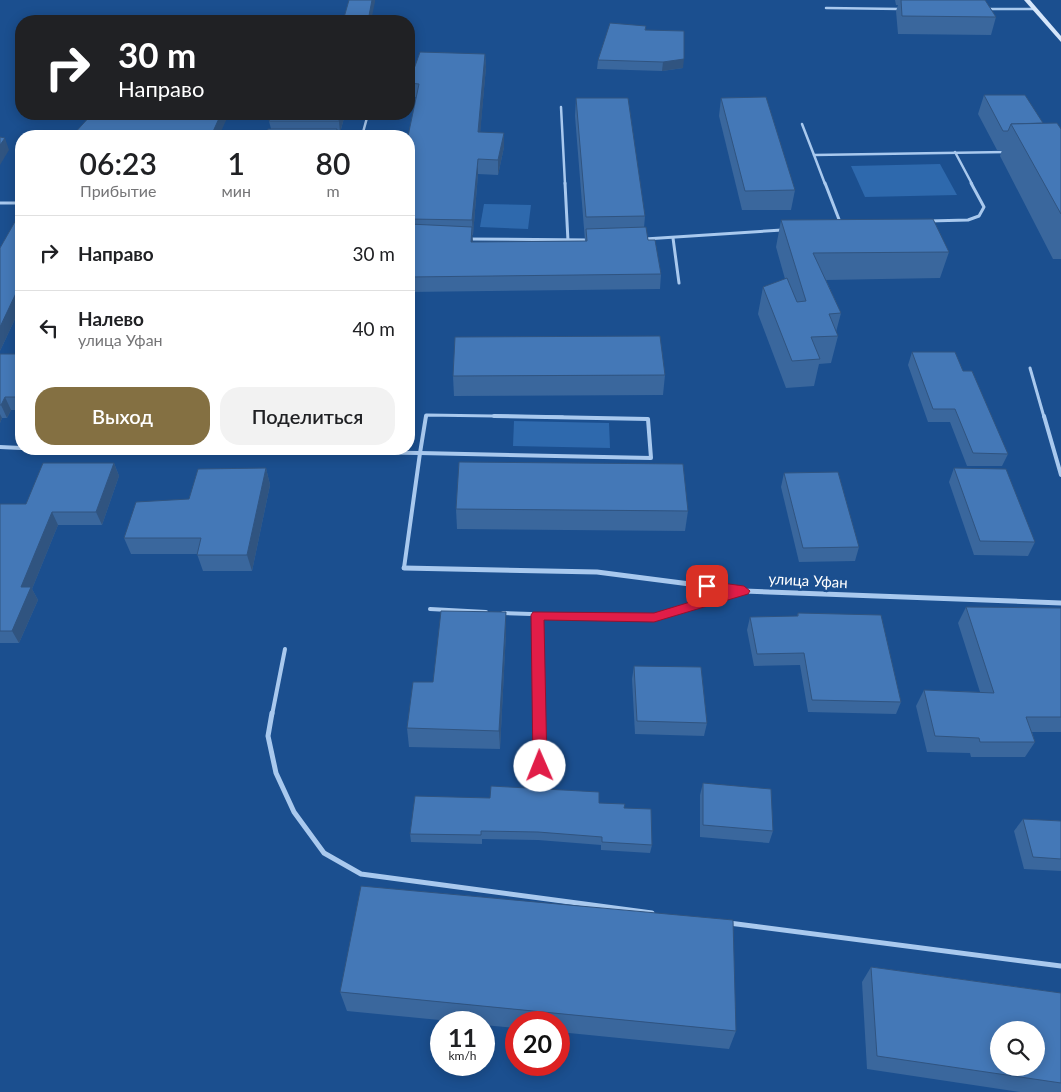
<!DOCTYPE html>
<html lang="ru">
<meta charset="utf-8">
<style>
:root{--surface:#fff;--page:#f2f2f2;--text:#202124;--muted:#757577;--line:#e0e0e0;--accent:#847042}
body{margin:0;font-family:Lato,sans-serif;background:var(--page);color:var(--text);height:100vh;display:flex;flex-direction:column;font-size:19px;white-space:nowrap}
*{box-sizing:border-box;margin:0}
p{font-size:16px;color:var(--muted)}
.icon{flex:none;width:28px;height:28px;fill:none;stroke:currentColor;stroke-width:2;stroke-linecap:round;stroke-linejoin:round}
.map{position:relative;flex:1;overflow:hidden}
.sheet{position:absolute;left:15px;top:130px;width:400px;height:325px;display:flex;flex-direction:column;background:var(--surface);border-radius:20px;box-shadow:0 2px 12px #0003}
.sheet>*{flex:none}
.top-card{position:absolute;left:15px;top:15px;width:400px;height:105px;border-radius:20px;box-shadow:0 2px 12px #0003;background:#202124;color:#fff;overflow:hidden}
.fabs{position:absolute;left:990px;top:1021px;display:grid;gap:10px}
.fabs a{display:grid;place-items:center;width:55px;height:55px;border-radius:50%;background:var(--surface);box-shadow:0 2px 12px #0003;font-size:25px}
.speed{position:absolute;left:430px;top:1011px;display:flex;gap:10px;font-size:25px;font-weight:700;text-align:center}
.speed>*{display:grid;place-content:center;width:65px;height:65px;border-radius:50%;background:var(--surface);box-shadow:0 2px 12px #0003;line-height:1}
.speed small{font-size:12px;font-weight:400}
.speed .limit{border:8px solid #d22;background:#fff;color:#111}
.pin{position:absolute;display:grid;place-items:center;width:42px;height:42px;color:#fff;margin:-21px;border-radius:10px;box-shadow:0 2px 8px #0006}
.me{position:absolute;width:55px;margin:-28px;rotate:359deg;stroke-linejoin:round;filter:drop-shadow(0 0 4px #0008)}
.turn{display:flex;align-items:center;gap:18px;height:105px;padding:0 20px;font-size:22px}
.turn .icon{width:65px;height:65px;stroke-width:2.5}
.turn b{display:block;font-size:35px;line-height:42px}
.eta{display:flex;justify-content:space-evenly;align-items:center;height:85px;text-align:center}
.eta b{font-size:30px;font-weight:600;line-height:35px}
.primary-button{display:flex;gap:10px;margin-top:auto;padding:10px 20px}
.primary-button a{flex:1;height:58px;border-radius:20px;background:var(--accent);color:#fff;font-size:20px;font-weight:600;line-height:58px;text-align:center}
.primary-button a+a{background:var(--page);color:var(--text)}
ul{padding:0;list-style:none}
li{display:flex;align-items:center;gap:15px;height:75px;padding:0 20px;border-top:1px solid var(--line)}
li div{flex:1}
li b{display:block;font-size:19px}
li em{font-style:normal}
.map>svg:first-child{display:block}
.green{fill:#2e69ad}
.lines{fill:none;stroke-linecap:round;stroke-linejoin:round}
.service-far3{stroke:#a9c9ee;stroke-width:2.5}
.service-far2{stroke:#a9c9ee;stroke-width:3}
.service-far1{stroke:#a9c9ee;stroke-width:4}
.service{stroke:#a9c9ee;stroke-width:5}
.minor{stroke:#a9c9ee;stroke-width:5}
.secondary{fill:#d6e6fa;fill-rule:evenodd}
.wall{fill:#3a679d}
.shaded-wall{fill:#305480}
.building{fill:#4478b7;stroke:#305480;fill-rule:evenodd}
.route{fill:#e11d48;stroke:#92132f}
.labels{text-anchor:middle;stroke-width:5;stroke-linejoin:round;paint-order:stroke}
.street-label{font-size:15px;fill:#fff;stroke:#1b4f8f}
</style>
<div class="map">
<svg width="1061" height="1092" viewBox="0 0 1061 1092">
<rect width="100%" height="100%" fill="#1b4f8f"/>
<g class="green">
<path d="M940,164L957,195L865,197L851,166Z"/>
<path d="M484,204L531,205L528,229L480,227Z"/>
<path d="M514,421L609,423L610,448L513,446Z"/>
</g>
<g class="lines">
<g class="service-far3">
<path d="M826,8L901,9"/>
<path d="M988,9H1035"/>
<path d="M561,107L565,184"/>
<path d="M802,124L814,155L1006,152"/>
<path d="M226,136H270"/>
<path d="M334,136H362"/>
<path d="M362,136L368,114"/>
<path d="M955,152L972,184"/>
<path d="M814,155L825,184"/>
</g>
<g class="service-far2">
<path d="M565,183L568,241"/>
<path d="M825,183L840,222"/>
<path d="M0,203H21"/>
<path d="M929,221L968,220L979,216L984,207L971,183"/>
<path d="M673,238L679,283"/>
<path d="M467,239L590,240"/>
<path d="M645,239L782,230"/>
<path d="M1030,368L1044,417"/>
<path d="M426,417V415L563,417"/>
</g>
<g class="service-far1">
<path d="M1044,416L1061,475"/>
<path d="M0,447L21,448"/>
<path d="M84,449L420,453"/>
<path d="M420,453L651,458L648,419L494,416"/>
<path d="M420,453L426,416"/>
<path d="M404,568L420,453"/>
<path d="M430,609L486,612"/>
<path d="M503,613L654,618L742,591"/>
<path d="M537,615L539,715"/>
<path d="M272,715L285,649"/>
</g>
<g class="service">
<path d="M272,713L268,736L276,773L294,812L324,853L361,874L652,913"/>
<path d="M539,713L540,766"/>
<path d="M729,923L1061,966"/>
</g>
<path class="minor" d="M404,568L597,572L744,591L1061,603"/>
<path class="secondary" d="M1024,0H1030L1061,36V42Z"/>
</g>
<g class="wall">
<path d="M895,0H985L996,17L991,35L898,34L896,11L898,5H896Z"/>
<path d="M646,26V30L683,68L662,71L597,69L598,60Z"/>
<path d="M485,54L486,67L480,132L504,133V147L498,175L478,174L473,235H472V242L585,241L575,116L576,98L645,216L644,228L648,240L661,274L660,289L409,292V136L416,97H411L409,83Z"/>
<path d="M984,95L1043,123L1061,129V259H1053L1000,156L1002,150H997L978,114Z"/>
<path d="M721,98L795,190L791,210H742L719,116Z"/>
<path d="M345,114L340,133L271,129L269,121Z"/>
<path d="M21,211V306L0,351V248Z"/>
<path d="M781,220L949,252L940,278L826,280L841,313L836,332L838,336L831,363L819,364L814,386L786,388L758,314L763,287L785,279L776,247Z"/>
<path d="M912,352L963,371L1008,454L1002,466H967L950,422H928L908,365Z"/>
<path d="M0,354H21V410H11L7,418H2L0,423Z"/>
<path d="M665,375L663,395L454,396L453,376Z"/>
<path d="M114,463L119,476L102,525H58L32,589L38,600L19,643H0V504H26Z"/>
<path d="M266,468L270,485L252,571H203L197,554H131L124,538Z"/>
<path d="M954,468L1035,542L1028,556L974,555L949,482Z"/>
<path d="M784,473L859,547L855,561L799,562L781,487Z"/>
<path d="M456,509L688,511L685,531L457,529Z"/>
<path d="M966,607L1061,608V732H1032L1035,742L1025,757H971L970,753L927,752L916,706L924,690L980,692L958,623Z"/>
<path d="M506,612V632L500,749L409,747L407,728L433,682Z"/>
<path d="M798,613L901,702L896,714L808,712L800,665L754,666L747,630L750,617L797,616Z"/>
<path d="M634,666L707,723L704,736L635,734L632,679Z"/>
<path d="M703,783L773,831L769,843L700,837V795Z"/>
<path d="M599,803L624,808L652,845L650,853L601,850V845L538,840L482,839V844L411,842L410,834Z"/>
<path d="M1023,819L1061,821V871L1024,869L1014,831Z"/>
<path d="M871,967L1061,993V1092H1020L867,1069L862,982Z"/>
<path d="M340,992L736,1031L729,1049L559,1032V1022H516V1028L484,1025V1022H460L347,1011Z"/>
</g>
<g class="shaded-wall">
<path d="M372,0H375V2L371,21H368Z"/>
<path d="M485,54L486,67L479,147L478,132Z"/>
<path d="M684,59L683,68L662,71L663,62Z"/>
<path d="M221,114H229L219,136H211Z"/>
<path d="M341,114H345L340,133L339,121Z"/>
<path d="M504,133V147L498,175V160Z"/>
<path d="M5,138L9,150L0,165V145Z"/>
<path d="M478,159V174L473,235L472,220Z"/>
<path d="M472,227L473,242H471Z"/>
<path d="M17,291L21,301V306L0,351V327Z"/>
<path d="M21,359V375L18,367Z"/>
<path d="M21,386V408L16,397Z"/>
<path d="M5,397L11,410L7,418L1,405Z"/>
<path d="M0,414L2,418L0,423Z"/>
<path d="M114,463L119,476L102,525L96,512Z"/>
<path d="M266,468L270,485L252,571L247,555Z"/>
<path d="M52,512L58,525L32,589L38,600L19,643L12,631L21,587Z"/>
<path d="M506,612V632L500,749L499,731Z"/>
</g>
<g class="building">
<path d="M349,0H372L368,21H343Z"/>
<path d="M901,0H985L996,17L902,16Z"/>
<path d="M610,23L646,26L645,30L684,31V59L663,62L598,60Z"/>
<path d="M420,52L485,54L478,132L504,133L498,160L478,159L472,220L409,219V136H408L419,84L409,83Z"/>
<path d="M984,95H1025L1043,123L1011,124L1008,131H1003Z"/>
<path d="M766,97L795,190L745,191L721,98Z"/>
<path d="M576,98H628L645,216L586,217Z"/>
<path d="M92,114H127L181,118L183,114H221L211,136H72Z"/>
<path d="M272,114H341L339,121H269Z"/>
<path d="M1057,123L1061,129V214L1011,124Z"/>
<path d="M268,129H337L336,136H265Z"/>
<path d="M0,137L5,138L0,145Z"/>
<path d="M21,211V291H17L0,327V248Z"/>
<path d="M933,219L949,252L813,253L841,313L829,314L838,336L811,337L820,359L792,361L763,287L787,278L797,302L806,301L781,220Z"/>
<path d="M409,224L472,227L471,242L587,241L586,229L646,227L648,240H655L661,274L409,277Z"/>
<path d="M660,336L665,375L453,376L455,337Z"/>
<path d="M912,352H955L963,371H972L1008,454L973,453L955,409H933Z"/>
<path d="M0,354H21V359L18,367H21V386L16,397H5L1,405H0Z"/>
<path d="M459,462L683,464L688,511L456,509Z"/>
<path d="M43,463H114L96,512H52L21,587H31L12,631H0V504H26Z"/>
<path d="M266,468L247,555H197L201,538H124L136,502L189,499L198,469Z"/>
<path d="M954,468L1006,469L1035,542L980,541Z"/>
<path d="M838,472L859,547L803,548L784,473Z"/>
<path d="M966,607L1061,608V717H1026L1035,742H980L979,738L935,736L924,690L994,693Z"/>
<path d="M441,611L506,612L499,731L407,728L413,682H433Z"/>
<path d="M798,613L881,615L901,702L812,700L804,653L757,654L750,617L798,616Z"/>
<path d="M634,666L701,667L707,723L637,721Z"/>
<path d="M703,783L771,789L773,831L703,825Z"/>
<path d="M491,786L599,792V803L625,804L624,808L651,809L652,845L602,842V837L538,832L481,831V835L410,834L415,796L490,798Z"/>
<path d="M1023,819L1061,821V859L1033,857Z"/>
<path d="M361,886L733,920L736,1031L340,992Z"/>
<path d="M871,967L1061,993V1083L877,1056ZM999,1030H1036V1068H999Z"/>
</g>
<path class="route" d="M707,581L744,586L750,591L748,594L654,622L544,620L547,766L545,771H535L533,766L531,615L533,612L654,613L723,592L703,589L702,586Z"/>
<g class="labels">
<g class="street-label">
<text transform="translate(808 581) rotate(3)" y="5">улица Уфан</text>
</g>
</g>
</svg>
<div class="fabs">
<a><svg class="icon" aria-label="search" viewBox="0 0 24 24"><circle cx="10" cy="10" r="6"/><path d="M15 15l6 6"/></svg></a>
</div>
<div class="speed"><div>11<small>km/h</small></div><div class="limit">20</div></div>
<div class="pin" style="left:707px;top:586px;background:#d93025"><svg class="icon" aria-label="arrive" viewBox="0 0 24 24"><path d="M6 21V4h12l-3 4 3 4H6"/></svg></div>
<svg class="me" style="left:540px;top:766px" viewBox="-20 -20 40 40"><circle r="19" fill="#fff"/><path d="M0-13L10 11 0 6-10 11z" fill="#e11d48"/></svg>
<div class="top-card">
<div class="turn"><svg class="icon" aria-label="right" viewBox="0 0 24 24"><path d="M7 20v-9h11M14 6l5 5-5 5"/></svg><div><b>30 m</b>Направо</div></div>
</div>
<section class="sheet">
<div class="eta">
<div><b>06:23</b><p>Прибытие</p></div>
<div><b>1</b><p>мин</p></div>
<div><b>80</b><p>m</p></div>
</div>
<ul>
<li><svg class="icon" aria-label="right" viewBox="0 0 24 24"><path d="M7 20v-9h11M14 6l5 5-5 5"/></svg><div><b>Направо</b></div><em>30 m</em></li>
<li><svg class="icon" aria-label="left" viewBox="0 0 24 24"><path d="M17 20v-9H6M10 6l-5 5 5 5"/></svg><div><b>Налево</b><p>улица Уфан</p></div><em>40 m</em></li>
</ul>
<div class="primary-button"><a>Выход</a><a>Поделиться</a></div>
</section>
</div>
